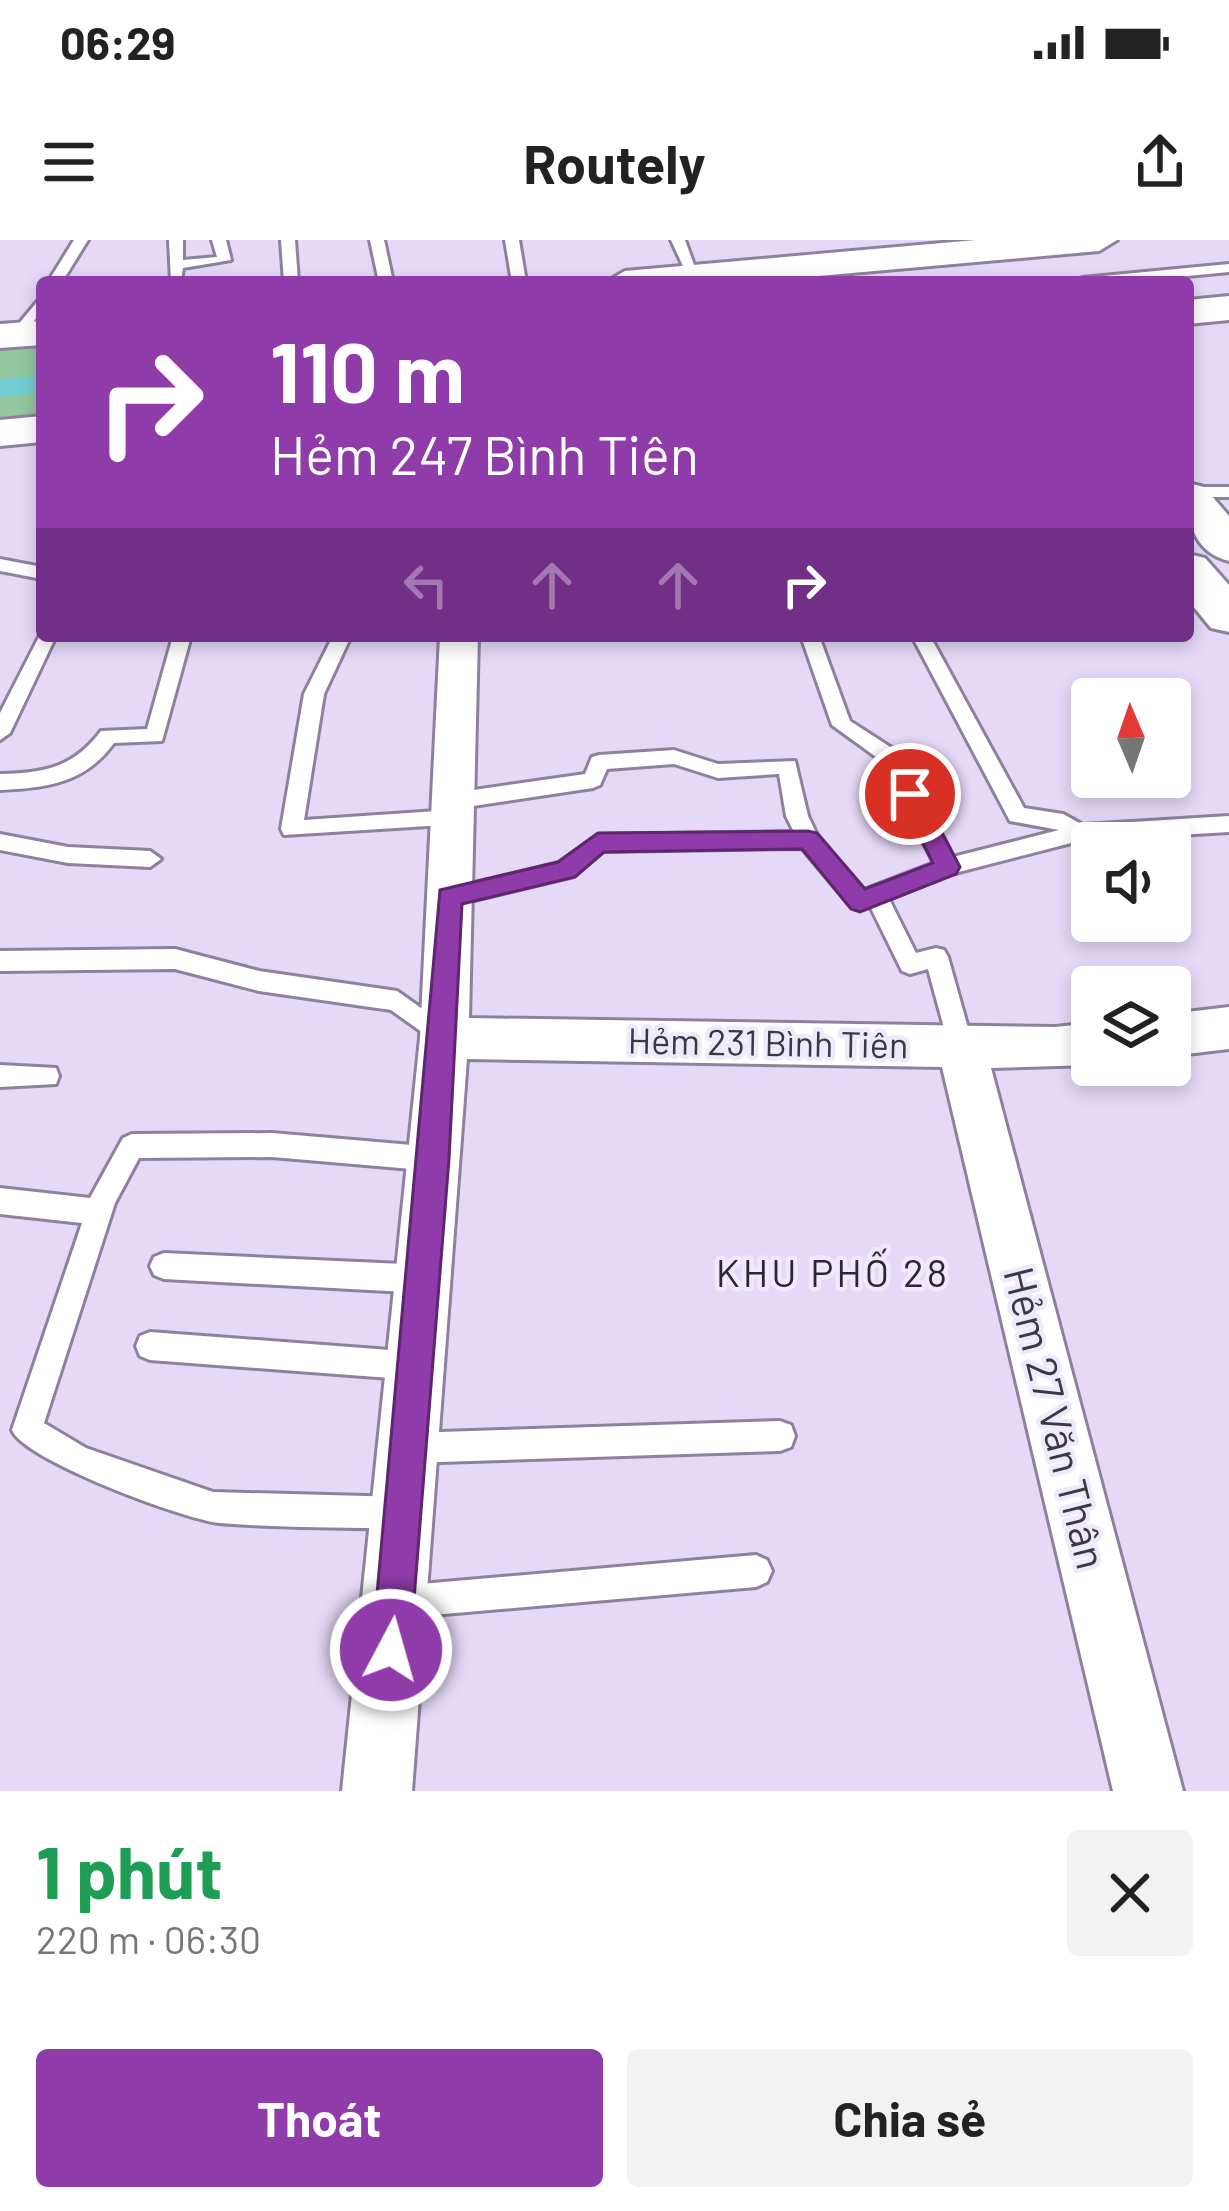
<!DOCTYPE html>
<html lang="vi">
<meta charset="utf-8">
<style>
:root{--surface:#fff;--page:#f2f2f2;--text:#222;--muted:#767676;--accent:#8f3ba9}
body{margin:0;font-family:Barlow,sans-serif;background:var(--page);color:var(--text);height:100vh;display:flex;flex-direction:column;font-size:45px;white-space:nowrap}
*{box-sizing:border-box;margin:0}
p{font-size:39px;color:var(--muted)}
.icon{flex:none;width:66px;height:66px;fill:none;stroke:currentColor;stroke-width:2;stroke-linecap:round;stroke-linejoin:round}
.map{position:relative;height:1551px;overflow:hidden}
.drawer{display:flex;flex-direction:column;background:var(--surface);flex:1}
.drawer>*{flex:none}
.guide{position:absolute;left:36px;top:36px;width:1158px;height:366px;border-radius:12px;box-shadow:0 6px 18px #0003;background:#8f3ba9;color:#fff;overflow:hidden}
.needle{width:78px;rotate:358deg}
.buttons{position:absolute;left:1071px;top:438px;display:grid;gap:24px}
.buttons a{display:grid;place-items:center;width:120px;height:120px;border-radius:12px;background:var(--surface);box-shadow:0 6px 18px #0003;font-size:60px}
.pin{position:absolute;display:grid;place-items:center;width:102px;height:102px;color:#fff;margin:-51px;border:6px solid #fff;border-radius:50%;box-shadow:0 3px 12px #0007}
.me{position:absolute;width:132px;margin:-66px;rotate:6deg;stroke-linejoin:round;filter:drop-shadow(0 0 9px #0008)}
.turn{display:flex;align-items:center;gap:42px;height:252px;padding:0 36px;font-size:54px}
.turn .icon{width:156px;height:156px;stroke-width:2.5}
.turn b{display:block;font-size:84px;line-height:102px}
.lanes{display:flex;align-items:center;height:114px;padding:0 36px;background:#0003;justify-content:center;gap:60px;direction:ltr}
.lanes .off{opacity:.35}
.round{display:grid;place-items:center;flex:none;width:126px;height:126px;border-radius:12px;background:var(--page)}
.headline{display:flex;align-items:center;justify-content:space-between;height:204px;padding:0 36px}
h1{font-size:72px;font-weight:700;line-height:90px;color:#1e9e55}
.cta{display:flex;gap:24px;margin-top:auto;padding:24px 36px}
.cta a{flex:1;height:138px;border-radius:12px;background:var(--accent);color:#fff;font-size:48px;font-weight:700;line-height:138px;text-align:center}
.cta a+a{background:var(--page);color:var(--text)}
.status{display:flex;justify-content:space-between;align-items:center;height:84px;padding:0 60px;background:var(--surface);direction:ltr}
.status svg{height:33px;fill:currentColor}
header{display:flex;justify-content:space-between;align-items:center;height:156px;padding:0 36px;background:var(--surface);font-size:54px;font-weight:700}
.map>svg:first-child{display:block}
.green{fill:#92c79f}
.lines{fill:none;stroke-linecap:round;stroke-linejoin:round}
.canal{fill:#71ced2;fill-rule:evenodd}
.lane-casing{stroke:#8d819d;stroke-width:6}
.street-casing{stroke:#8d819d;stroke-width:6}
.secondary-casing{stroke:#8d819d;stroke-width:6}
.lane{fill:#fff;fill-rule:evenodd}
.street{fill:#fff;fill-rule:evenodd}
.secondary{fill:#fff;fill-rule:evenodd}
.route{fill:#8f3ba9;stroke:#5d266e;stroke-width:3}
.labels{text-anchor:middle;stroke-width:9;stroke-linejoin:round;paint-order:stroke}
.street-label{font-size:36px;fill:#3c3743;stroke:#f0e9fb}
.neighbourhood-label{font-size:39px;letter-spacing:3px;fill:#2e243b;stroke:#f0e9fb}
.near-street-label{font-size:42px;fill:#3c3743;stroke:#f0e9fb}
</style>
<div class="status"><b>06:29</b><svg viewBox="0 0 49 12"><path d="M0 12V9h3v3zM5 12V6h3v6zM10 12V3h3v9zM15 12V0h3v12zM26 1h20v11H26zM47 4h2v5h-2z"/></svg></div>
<header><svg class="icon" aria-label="menu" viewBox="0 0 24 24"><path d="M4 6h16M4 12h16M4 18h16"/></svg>Routely<svg class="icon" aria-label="share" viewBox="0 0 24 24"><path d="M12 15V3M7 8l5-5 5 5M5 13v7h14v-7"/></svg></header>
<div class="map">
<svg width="1229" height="1551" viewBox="0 0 1229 1551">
<rect width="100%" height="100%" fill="#e6d9f8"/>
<path class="green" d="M42,103V178L0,182V107Z"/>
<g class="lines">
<path class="canal" d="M42,136V152L0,157V139Z"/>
<defs>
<g id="lane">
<path d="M74,0H88L62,42H48Z"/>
<path d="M169,0H183V20L217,17L212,0H226L231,20L183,28L181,42H171Z"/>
<path d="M281,0H295L298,42H284Z"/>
<path d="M370,0H384L393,42H379Z"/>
<path d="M505,0H519L526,42H512Z"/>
<path d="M671,0H685L699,39H689Z"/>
<path d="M1229,24V32L1125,42H1075L1082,38Z"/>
<path d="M42,56V70L22,98H12V92Z"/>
<rect x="1188" y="247" width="41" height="10"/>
<path d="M0,319L42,327V339L0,331Z"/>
<path d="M42,391V396H56L10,493L0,500V473Z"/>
<path d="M173,396H191L162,501L114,503C85,543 47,548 0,550V534C44,533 73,528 101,491L147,489Z"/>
<path d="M333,396H351L324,454L304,580L452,570L463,578L460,584L284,595L281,589L304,454Z"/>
<path d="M801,396H819L850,481L898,512L953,617L1059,590L1010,581L912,396H930L1024,568L1063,574L1083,585L1229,576V592L1079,601L951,634L889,659L916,713L936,708L944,710L948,717L973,806L970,813L961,817L952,813L949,806L928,729L910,734L902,731L870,666L860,670L852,667L802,608L603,611L574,636L449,666L441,663L438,657L441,651L559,623L598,595L794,592L786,576L779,534L718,538L674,524L607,529L600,545L593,548L453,569L443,561L453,553L585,534L592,517L599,515L674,510L718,524L795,521L808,576L817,595L864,650L934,623L883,522L832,485Z"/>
<path d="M0,594L68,607L150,611L161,619L150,627L68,623L0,610Z"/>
<path d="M175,709L259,731L397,751L452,790L455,797L452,804L443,807L391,770L259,751L175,729L0,731V711Z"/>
<path d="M0,825L56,828L59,836L56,844L0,847Z"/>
<path d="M272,893L435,907L444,911L448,919L444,927L435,931L272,917L139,918L115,963L44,1183L86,1208L213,1252L403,1257L414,1262L419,1273L414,1284L403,1289C342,1287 279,1288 219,1283C183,1279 24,1220 12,1190L82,983L0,974V948L90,958L123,898L132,894Z"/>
<path d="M164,1013L425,1025L435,1029L439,1039L435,1049L425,1053L164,1039L154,1035L150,1026L154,1017Z"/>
<path d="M150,1092L416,1112L426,1116L430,1126L426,1136L416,1140L150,1120L140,1116L136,1106L140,1096Z"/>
<path d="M780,1181L791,1185L795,1196L791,1207L780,1211L410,1223L399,1219L395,1208L399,1197L410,1193Z"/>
<path d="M756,1315L767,1320L772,1331L767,1342L756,1347L398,1378L387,1373L382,1362L387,1351L398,1346Z"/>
</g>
<g id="street">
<path d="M440,396H478L469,778L1055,787L1092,783V825L991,828L1183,1551H1113L942,827L467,819L412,1551H342L420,798Z"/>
<path d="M1229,767V809L1170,816V774Z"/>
</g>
<g id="secondary">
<path d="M976,0H1117L1099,11L751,42H606L625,31Z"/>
<path d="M1229,56V80L1188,84V60Z"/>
<path d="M42,81V105L0,108V84Z"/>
<path d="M42,176V202L0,206V180Z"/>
<path d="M1188,243L1204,247L1229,276V321C1190,311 1188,278 1188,243Z"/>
<path d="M1188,314L1205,318L1229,345V392L1211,388L1188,360Z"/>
</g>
</defs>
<use href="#lane" class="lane-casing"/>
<use href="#street" class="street-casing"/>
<use href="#secondary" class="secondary-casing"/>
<use href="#lane" class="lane"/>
<use href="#street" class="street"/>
<use href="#secondary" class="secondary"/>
</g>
<path class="route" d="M910,545L918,547L960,627L956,634L860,672L851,669L802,609L604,612L575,637L462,664L449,919L410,1410L404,1423L391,1428L378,1423L372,1410L440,650L558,622L598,593L808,591L817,593L865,649L933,623L898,554Z"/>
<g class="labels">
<g class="street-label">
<text transform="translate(768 803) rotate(1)" y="13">Hẻm 231 Bình Tiên</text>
</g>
<g class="neighbourhood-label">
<text x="833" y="1047">KHU PHỐ 28</text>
</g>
<g class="near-street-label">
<text transform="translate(1055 1178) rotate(76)" y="15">Hẻm 27 Văn Thân</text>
</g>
</g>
</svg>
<div class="buttons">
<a><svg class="needle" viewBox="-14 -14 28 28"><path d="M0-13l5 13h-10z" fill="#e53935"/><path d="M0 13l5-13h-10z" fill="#767676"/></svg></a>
<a><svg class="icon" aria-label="sound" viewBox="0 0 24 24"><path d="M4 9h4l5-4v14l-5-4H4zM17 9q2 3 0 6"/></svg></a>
<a><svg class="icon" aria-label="layers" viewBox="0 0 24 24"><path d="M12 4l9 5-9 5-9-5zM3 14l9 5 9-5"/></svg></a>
</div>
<div class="pin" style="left:910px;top:554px;background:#d93025"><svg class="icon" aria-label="arrive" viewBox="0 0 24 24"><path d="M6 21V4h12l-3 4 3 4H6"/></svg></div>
<svg class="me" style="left:391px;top:1410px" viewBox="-20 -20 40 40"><circle r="17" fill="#8f3ba9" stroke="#fff" stroke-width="3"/><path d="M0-11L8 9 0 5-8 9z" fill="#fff"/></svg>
<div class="guide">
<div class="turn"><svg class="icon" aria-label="right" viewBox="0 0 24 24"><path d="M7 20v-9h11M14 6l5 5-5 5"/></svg><div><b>110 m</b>Hẻm 247 Bình Tiên</div></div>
<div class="lanes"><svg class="icon off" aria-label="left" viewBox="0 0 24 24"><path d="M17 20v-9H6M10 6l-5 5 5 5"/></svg><svg class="icon off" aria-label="ahead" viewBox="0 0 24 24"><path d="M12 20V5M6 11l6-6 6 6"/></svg><svg class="icon off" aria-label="ahead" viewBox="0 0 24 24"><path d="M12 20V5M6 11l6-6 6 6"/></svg><svg class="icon" aria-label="right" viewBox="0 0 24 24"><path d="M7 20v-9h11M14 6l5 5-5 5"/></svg></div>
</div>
</div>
<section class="drawer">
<div class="headline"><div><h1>1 phút</h1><p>220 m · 06:30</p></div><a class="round"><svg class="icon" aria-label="close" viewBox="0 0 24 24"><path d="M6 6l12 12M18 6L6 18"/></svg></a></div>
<div class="cta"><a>Thoát</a><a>Chia sẻ</a></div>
</section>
